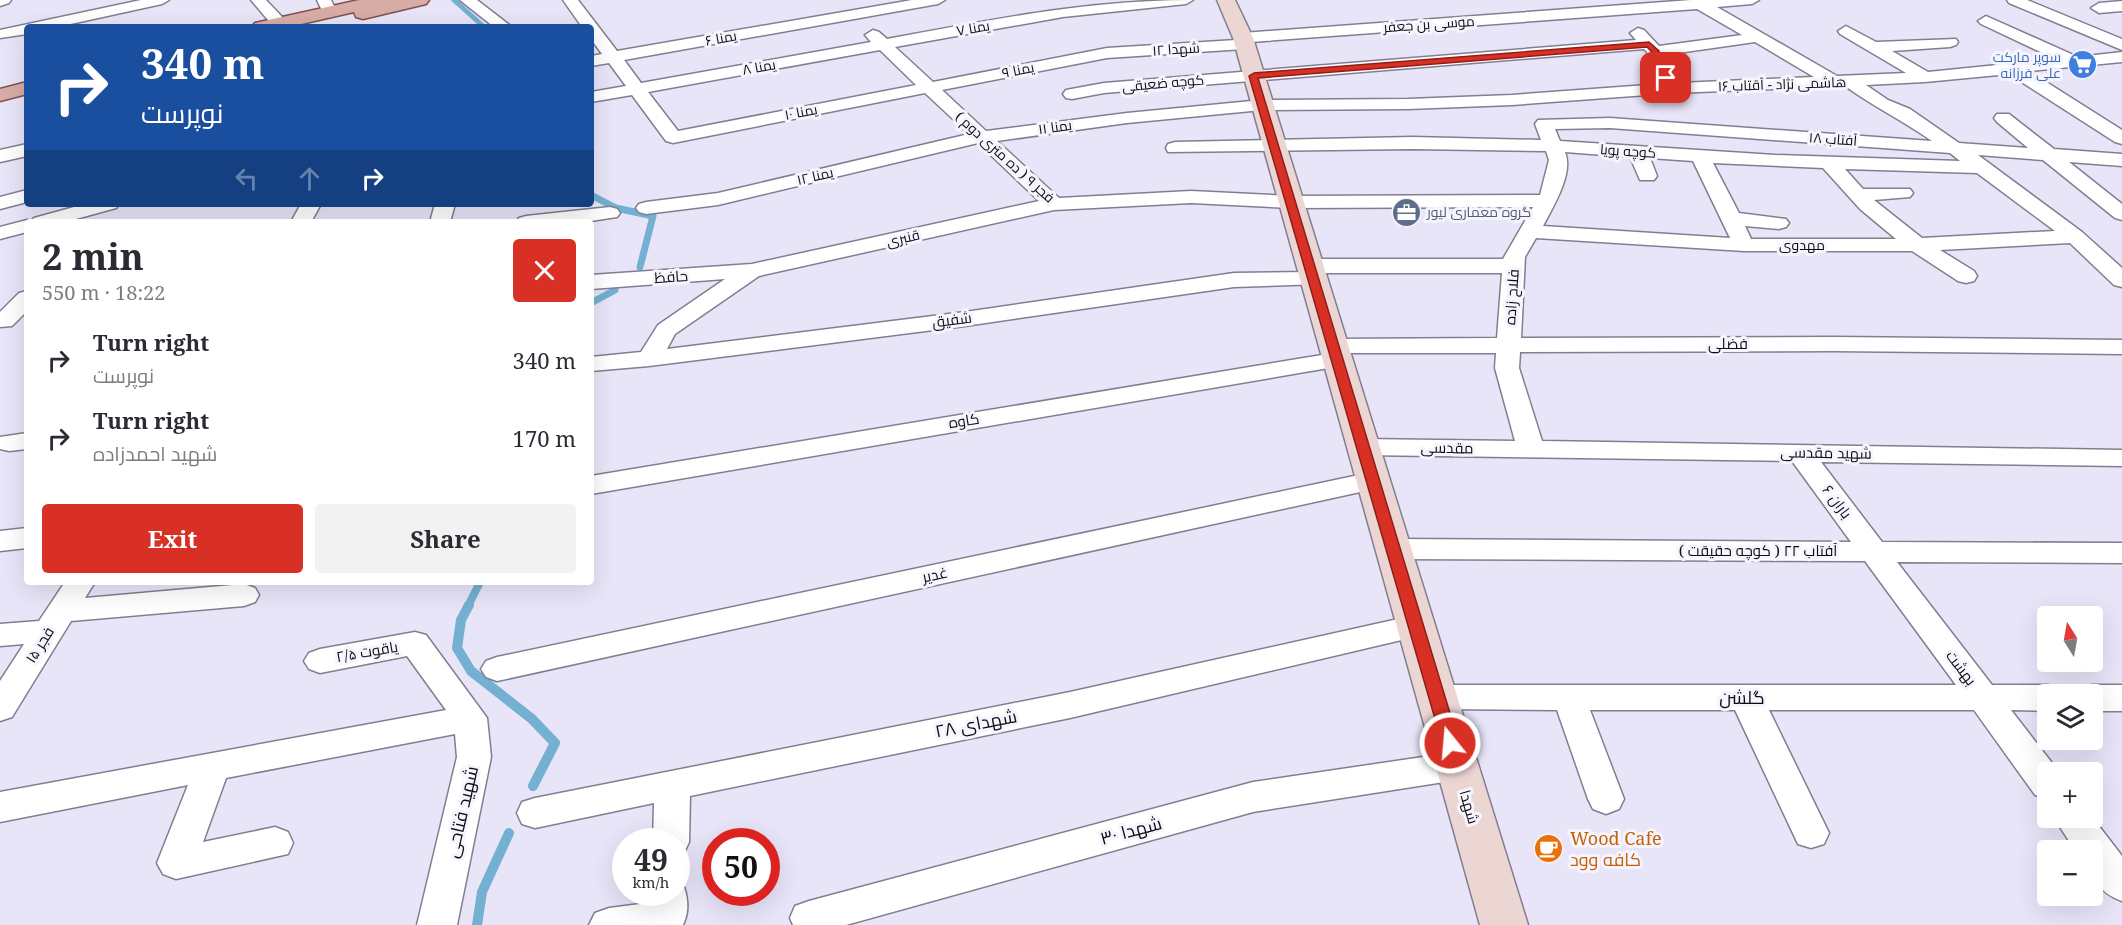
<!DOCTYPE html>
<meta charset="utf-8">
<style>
:root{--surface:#fff;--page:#f2f2f3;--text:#2b2b33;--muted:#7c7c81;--accent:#d93025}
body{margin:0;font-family:"Noto Serif",Cairo,serif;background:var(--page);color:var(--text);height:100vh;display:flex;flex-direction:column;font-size:22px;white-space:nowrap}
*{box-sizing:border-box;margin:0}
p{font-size:20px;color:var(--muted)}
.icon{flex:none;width:33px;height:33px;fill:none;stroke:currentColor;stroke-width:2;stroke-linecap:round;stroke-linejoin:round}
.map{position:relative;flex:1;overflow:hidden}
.panel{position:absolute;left:24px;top:219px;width:570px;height:366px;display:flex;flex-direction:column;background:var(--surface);border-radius:6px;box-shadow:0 6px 24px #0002}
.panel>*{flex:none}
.top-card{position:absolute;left:24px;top:24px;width:570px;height:183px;border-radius:6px;box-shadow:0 6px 24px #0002;background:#1a4fa0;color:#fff;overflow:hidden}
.needle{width:39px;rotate:349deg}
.tools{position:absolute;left:2037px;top:606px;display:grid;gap:12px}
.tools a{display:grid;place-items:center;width:66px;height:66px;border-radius:6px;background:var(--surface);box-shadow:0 6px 24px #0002;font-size:30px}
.speed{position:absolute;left:612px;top:828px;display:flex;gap:12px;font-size:30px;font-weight:700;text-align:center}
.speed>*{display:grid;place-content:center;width:78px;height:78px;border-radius:50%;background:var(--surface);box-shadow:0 6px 24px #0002;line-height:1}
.speed small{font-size:15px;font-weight:400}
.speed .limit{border:9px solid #d22;background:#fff;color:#111}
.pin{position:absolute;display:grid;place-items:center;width:51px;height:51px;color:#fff;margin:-26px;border-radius:12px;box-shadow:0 3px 9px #0006}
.me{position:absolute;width:66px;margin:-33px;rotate:343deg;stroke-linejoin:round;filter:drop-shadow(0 0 4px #0008)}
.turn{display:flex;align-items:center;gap:21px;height:126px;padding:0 18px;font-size:27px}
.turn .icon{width:78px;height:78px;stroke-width:2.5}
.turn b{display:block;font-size:42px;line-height:51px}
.lanes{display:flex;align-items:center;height:57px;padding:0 18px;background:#0003;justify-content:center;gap:30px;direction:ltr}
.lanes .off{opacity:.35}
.round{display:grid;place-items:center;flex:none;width:63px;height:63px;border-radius:6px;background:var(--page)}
.head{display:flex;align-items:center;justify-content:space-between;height:102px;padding:0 18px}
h1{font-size:36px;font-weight:700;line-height:45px}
.cta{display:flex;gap:12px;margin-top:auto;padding:12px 18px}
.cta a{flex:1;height:69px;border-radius:6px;background:var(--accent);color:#fff;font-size:24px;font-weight:700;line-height:69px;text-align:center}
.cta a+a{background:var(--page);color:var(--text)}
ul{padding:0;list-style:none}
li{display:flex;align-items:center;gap:18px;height:78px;padding:0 18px}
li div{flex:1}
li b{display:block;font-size:22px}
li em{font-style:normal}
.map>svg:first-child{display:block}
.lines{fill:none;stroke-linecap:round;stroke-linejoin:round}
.stream-far3{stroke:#73b0d1;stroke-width:5}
.stream-far2{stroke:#73b0d1;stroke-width:7}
.stream-far1{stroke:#73b0d1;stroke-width:8}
.stream{stroke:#73b0d1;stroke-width:10}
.minor-casing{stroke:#827e90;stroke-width:3}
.secondary-casing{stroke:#827e90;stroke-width:3}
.primary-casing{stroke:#80514e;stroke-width:3}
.minor{fill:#fff;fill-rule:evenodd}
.secondary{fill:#ecd6d4;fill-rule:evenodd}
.primary{fill:#d8ada8;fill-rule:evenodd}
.route{fill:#d93025;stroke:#8d1f18;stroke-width:1.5}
.labels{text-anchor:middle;stroke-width:6;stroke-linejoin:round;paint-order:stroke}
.far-street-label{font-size:14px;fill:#0d0b12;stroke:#f6f4fc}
.far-shop-label{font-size:14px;fill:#366cbe;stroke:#f6f4fc;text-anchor:end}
.far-service-label{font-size:14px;fill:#4e5e75;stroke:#f6f4fc;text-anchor:start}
.street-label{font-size:15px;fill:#0d0b12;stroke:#f6f4fc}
.near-street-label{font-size:18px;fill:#0d0b12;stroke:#f6f4fc}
.near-food-label{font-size:18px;fill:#c56008;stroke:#f6f4fc;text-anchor:start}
</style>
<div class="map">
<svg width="2122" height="925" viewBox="0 0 2122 925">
<rect width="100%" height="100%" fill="#e9e5f9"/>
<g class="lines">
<path class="stream-far3" d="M454,0L484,27"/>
<g class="stream-far2">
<path d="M591,195L616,208L653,216L640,267"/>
<path d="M591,303L615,290"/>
</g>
<path class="stream-far1" d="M468,606L480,582"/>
<g class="stream">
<path d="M469,605L461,620L457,648L471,671L532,719L555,743L533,786"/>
<path d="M477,925L482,892L509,833"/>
</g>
<defs>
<g id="minor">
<path d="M0,0H11L9,3L0,6Z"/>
<path d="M141,0H169L162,4L57,27H27V34L0,38V30Z"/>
<path d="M251,0H266L285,20L287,23L285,26H273Z"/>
<path d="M317,0H331L337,12L334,15H324Z"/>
<path d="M460,0H477L512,27H494Z"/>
<path d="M563,0H578L617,51L912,0H945L938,4L624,60L641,83L871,42L865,35L873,30L879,32L887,39C990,20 1088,0 1193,0L1186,4L1063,17L895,47L933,82L1107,48L1236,40L1237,35L1243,33L1691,0H1759L1752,4L1717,7L1837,76L1906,73L1840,34L1838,31L1846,26L1876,42L1956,39L1958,42L1956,45L1950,47L1892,51L1928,72L2055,59L1981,24L1978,21L1986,16L2078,57L2122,52V62L2029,71L2122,130V144L2115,142L2009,74L1925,82L1866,85L1888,100L1910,109L1959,143L2028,148L1997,122L1994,118L1997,114H2009L2054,149L2122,154V166L2069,162L2122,204V220L2115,218L2043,160L1978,155L2082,232L2122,268V287L2114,285L2070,243L1940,250L1974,271L1977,276L1974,281L1966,283L1958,281L1912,251H1744L1536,238L1525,257L1521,338L1834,337L2122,340V354L1834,351L1520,352L1519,368L1542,441L2122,450V466L1821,462L1882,542L2122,543V563L1897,562L1992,685H2048L2060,689L2063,694H2048V711L2011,710L2059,772H2048V799L2035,795L1974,710H1769L1829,833L1824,844L1811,848L1798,844L1735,710H1590L1624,799L1619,809L1606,814L1593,809L1588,799L1557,710L1437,709L1425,706L1420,697L1425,688L1437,685H1956L1865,561L1393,559L1383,556L1378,549L1383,542L1393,539L1851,542L1792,461L1363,455L1354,453L1350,447L1354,441L1363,439L1515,441L1495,368L1496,353H1339L1346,355L1349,360L1346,365L591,494V476L1334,353L1325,351L1321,346L1325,341L1333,339L1497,338L1502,273H1315L1322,274L1325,279L1322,284L1234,287L965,326L649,366L591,371V357L641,352L658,325L725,279L591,289V275L752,264L1039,201L978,143L718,205L646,214L639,212L636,208L639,204L646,202L718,193L969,134L925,93L673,143L666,141L632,95L591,102V92L626,86L609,63L591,66V56L602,54L591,39V27H582ZM1697,9L1742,35L1659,46L1644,30L1638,28L1630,33L1636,40L1104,83L1066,90L1063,94L1066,98L1072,99L1104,93L1644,49L1647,52L1650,69L1661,84L1512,95L1408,99L1262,100L1127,113L986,131L942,90L1107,58L1244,49L1250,47L1251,42ZM1755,42L1814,77L1679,83L1666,68L1664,55ZM880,50L916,85L678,131L648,92ZM1845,86C1873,106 1903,121 1932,141L1610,118L1538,120L1535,124L1541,140L1413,137L1175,142L1168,144L1166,148L1168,152L1413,149L1546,151L1549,160L1540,195L1291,196L1191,191L1059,198L997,141L1127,123L1262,110L1408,109L1512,105L1674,93ZM1610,128L1950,153L1960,161L1775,155L1560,141L1555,129ZM1565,152L1630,157L1640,180H1654L1657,176L1650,158L1693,161L1730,238L1543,226C1553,207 1574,173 1565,152ZM1713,163L1823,168L1860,209L1896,239H1751L1745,226L1779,229L1786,227L1789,223L1786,219L1739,213ZM1845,169L1977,173L2055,231L1922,238L1874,200L1910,197L1913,193L1910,189H1863ZM1191,203L1291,208L1533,207L1503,259H1310L1302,261L1299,266L1302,271L1309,272L1234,273L965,312L667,349L675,334L759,276L1054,210Z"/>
<path d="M2007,0H2027L2122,39V50L2009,3Z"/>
<path d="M2122,1V11L2099,13L2091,8L2099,3Z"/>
<path d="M27,144V156L0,162V150Z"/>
<path d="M27,190V202L0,209V197Z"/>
<path d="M85,204H119L116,208L65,222H27V232L0,239V227L27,220L31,221L34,218Z"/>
<path d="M301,204H321L311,222H291Z"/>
<path d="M435,204H455L450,222H430Z"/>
<path d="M610,207L617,209L620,213L617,217L584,222H516L519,218L526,216Z"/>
<path d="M27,291V311L12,326L0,327V312L19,293Z"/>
<path d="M27,433V449L9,451L0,449V437Z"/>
<path d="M1373,472L1383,475L1387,481L1383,487L497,681L486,677L481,669L486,661L497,657Z"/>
<path d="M27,528V548L0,551V531Z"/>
<path d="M65,582H95L85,598L244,584L255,588L259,595L255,602L244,606L71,621L12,717L0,721V681L24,644L0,646V624L39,621Z"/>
<path d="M1416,615L1427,618L1432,626L1427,634L1070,718L690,796L689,842L684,853L676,856V842H653L654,803L535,828L522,824L517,813L522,802L535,798L1070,692Z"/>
<path d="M415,632L426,635L487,718L491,757L457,925H417L457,757L455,734L226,778L203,842L275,827L288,832L293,843L288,854L176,879L163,874L157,863L188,785L0,822V792L446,710L407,656L320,673L309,669L304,661L309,653L320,649Z"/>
<path d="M2092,685H2122V711H2092V694H2077L2080,689Z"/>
<path d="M1457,752L1469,756L1474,766L1469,776L1457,780L1253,812L846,925H793L790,918L795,906L809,901L1253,782Z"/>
<path d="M2092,817L2122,856V901C2096,892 2092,876 2092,850H2075L2054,818Z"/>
<path d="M676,878L681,880C688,894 690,911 683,925H589L595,913L609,908L648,903L649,892H676Z"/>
</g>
<path id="secondary" d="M1217,0H1235L1253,38L1528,925H1480L1233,38Z"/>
<g id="primary">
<path d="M359,0H429L426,4L363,19L356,17L354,12L288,27H252L255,23Z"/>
<path d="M27,82V94L0,101V89Z"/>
</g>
</defs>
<use href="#minor" class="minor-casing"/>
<use href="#secondary" class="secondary-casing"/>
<use href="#primary" class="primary-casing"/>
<use href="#minor" class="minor"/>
<use href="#secondary" class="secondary"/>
<use href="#primary" class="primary"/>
</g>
<path class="route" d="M1649,42L1659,51L1662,68L1670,78L1669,80H1663L1653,69L1651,51L1647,47L1258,78L1459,743L1456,748L1450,750L1444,748L1442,743L1249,76L1254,73Z"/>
<defs>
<symbol id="supermarket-disc" viewBox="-11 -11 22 22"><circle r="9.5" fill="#3f7fe0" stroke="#f6f4fc"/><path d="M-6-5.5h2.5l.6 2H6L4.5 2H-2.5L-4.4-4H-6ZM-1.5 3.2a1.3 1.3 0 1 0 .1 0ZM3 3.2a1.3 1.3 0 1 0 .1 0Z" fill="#fff"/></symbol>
<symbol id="office-disc" viewBox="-11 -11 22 22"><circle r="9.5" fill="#5c6f8a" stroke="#f6f4fc"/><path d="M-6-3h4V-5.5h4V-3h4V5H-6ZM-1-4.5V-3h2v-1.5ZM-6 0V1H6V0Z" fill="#fff"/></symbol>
<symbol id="cafe-disc" viewBox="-11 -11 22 22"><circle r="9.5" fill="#e8710a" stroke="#f6f4fc"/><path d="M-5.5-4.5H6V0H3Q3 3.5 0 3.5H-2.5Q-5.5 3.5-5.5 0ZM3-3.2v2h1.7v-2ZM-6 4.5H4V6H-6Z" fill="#fff"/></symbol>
</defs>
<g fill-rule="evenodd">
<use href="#supermarket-disc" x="2066" y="48" width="33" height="33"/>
<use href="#office-disc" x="1390" y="196" width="33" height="33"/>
<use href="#cafe-disc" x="1532" y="832" width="33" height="33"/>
</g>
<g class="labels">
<g class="far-street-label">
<text transform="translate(1429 24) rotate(-4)" y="5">موسی بن جعفر</text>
<text transform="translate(973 28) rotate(-10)" y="5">یمنا ۷</text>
<text transform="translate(721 38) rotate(-10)" y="5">یمنا ۶</text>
<text transform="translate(1176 49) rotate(-4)" y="5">شهدا ۱۲</text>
<text transform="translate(759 67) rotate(-10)" y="5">یمنا ۸</text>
<text transform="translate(1018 70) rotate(-11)" y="5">یمنا ۹</text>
<text transform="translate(1163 83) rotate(-5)" y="5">کوچه ضعیقی</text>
<text transform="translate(1782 84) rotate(-2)" y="5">هاشمی نژاد - آقتاب ۱۶</text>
<text transform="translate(801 112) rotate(-11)" y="5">یمنا ۱۰</text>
<text transform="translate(1055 127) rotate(-8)" y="5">یمنا ۱۱</text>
<text transform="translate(1833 139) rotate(4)" y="5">آفتاب ۱۸</text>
<text transform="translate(1628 151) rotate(4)" y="5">کوچه پویا</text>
<text transform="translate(1005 157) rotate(42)" y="5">فجر ۹ ( ده متری دوم )</text>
<text transform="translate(815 176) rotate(-13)" y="5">یمنا ۱۲</text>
<text transform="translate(903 238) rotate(-13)" y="5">قنبری</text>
<text x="1802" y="250">مهدوی</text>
</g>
<g class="far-shop-label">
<text x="2061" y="62">سوپر مارکت<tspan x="2061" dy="16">علی فرزانه</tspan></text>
</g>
<g class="far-service-label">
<text x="1427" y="217">گروه معماری لیور</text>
</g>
<g class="street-label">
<text transform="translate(671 277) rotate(-4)" y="5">حافظ</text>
<text transform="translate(1512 297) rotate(-86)" y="5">فلاح زاده</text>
<text transform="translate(952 320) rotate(-7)" y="5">شفیق</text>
<text x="1728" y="349">فضلی</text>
<text transform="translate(964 421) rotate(-9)" y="5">کاوه</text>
<text transform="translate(1447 448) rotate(1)" y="5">مقدسی</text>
<text transform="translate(1826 453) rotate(1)" y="5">شهید مقدسی</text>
<text transform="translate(1837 502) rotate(53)" y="5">باران ۶</text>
<text x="1758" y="556">آفتاب ۲۲ ( کوچه حقیقت )</text>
<text transform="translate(935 575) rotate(-12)" y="5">غدیر</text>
<text transform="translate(40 645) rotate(-58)" y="5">فجر ۱۵</text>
<text transform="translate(367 652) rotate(-10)" y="5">یاقوت ۲/۵</text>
<text transform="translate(1961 668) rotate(53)" y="5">بهشت</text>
<text transform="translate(1469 807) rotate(74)" y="5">شهدا</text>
</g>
<g class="near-street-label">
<text x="1742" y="704">گلشن</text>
<text transform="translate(976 724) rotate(-11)" y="6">شهدای ۲۸</text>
<text transform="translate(462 812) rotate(-77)" y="6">شهید فتاحی</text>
<text transform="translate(1131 831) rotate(-15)" y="6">شهدا ۳۰</text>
</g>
<g class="near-food-label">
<text x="1570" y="845">Wood Cafe<tspan x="1570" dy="21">کافه وود</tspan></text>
</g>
</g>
</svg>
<div class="tools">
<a><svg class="needle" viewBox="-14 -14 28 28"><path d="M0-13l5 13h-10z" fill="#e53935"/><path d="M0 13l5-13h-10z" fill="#7c7c81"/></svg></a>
<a><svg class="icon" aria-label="layers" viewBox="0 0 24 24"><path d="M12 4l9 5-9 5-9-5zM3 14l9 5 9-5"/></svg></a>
<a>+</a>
<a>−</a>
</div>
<div class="speed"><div>49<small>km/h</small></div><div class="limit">50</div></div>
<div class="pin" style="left:1666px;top:78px;background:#d93025"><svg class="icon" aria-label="arrive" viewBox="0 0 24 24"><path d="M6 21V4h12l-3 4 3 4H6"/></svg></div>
<svg class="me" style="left:1450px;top:743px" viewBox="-20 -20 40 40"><circle r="17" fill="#d93025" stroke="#fff" stroke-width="3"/><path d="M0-11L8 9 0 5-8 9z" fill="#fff"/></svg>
<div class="top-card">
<div class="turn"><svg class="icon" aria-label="right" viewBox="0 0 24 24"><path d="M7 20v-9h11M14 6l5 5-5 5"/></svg><div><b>340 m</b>نوپرست</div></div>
<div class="lanes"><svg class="icon off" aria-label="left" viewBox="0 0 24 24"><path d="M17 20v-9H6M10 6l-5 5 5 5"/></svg><svg class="icon off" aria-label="ahead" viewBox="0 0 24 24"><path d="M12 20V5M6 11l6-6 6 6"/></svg><svg class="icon" aria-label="right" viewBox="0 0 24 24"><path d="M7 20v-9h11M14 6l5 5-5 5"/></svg></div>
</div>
<section class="panel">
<div class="head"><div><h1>2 min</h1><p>550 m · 18:22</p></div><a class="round" style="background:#d93025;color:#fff"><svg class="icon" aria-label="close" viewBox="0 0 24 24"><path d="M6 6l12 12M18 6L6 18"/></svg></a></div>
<ul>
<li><svg class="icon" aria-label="right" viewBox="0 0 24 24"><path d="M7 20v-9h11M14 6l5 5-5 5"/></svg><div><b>Turn right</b><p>نوپرست</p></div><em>340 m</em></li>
<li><svg class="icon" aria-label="right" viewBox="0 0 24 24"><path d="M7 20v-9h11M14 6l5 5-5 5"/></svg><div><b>Turn right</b><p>شهید احمدزاده</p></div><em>170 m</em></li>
</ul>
<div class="cta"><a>Exit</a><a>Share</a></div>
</section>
</div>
